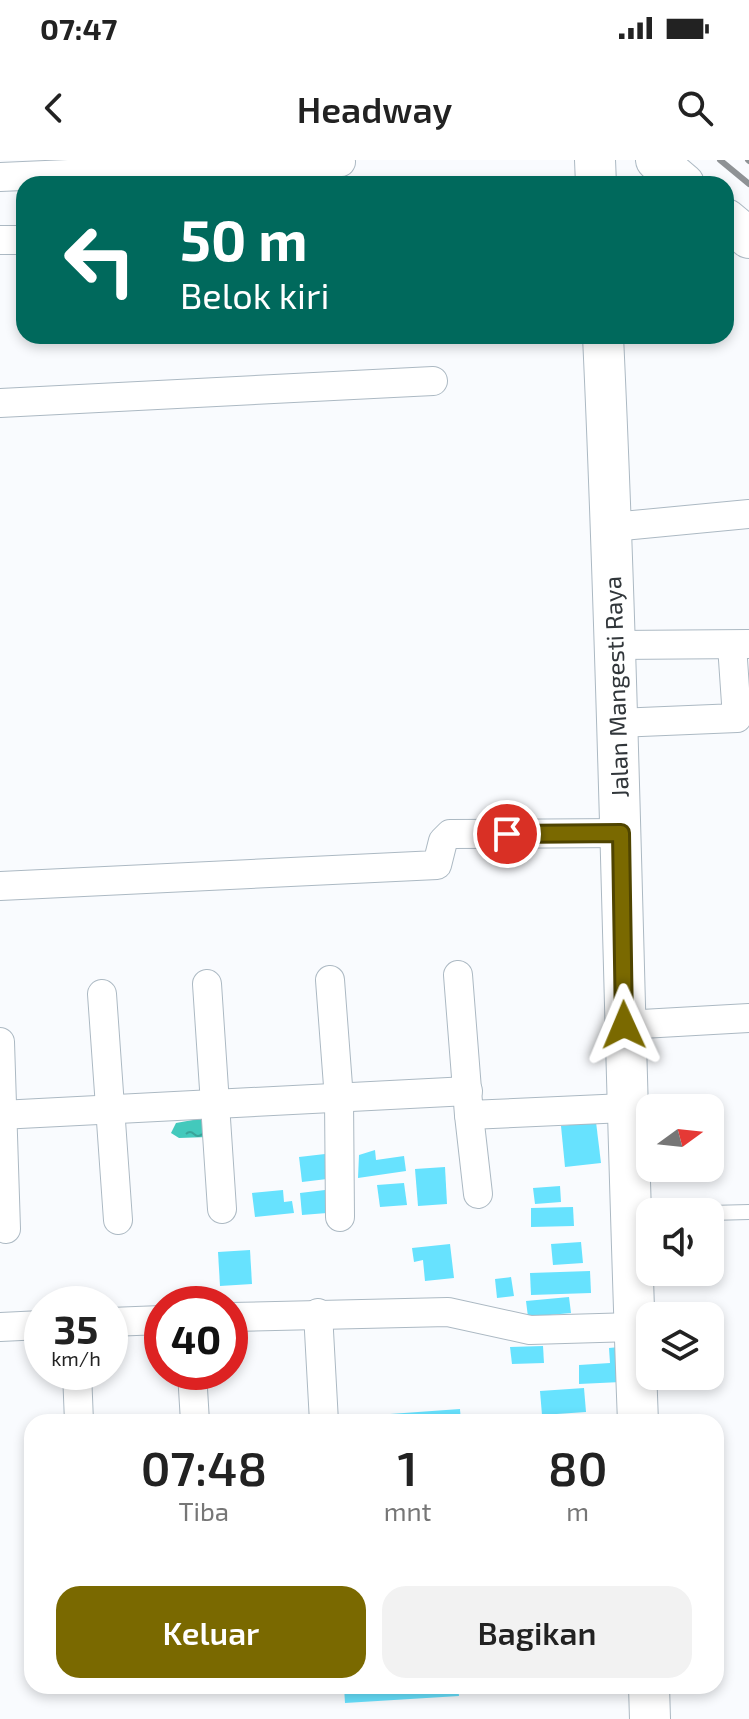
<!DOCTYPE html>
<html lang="id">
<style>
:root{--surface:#fff;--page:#f2f2f2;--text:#222;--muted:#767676;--accent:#7a6900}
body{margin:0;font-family:"Exo 2",sans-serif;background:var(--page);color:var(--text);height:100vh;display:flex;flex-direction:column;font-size:30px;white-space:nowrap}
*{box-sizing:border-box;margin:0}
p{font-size:26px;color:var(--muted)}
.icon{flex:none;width:44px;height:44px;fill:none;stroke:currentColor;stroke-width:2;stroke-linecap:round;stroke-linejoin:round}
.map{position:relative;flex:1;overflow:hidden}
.panel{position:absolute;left:24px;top:1254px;width:700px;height:280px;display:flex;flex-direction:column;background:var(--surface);border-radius:24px;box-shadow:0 4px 12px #0003}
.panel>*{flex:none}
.guide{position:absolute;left:16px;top:16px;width:718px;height:168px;border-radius:24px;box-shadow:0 4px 12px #0003;background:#00695c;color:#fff;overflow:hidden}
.needle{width:52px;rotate:75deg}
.fabs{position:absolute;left:636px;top:934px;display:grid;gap:16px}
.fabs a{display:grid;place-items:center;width:88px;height:88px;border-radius:16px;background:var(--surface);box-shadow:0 4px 12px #0003;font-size:40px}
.speed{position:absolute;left:24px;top:1126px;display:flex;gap:16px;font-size:40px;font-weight:700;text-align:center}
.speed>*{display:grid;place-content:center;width:104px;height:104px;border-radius:50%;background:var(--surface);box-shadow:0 4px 12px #0003;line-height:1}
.speed small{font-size:20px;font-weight:400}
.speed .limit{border:12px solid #d22;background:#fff;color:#111}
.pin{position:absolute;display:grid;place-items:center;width:68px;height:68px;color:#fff;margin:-34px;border:4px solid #fff;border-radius:50%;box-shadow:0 2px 8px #0007}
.me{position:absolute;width:88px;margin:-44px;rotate:359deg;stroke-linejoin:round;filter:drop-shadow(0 0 6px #0008)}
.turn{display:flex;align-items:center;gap:28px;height:168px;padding:0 32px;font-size:36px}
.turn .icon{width:104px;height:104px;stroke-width:2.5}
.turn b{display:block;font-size:56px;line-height:68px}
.eta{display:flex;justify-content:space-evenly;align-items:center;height:136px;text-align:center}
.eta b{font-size:48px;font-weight:600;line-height:56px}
.action{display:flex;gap:16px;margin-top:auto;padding:16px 32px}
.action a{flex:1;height:92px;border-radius:24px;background:var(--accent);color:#fff;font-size:32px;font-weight:600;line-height:92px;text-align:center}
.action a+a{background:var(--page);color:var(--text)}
.status{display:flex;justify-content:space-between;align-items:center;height:56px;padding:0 40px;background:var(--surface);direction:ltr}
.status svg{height:22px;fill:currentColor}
header{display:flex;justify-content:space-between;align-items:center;height:104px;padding:0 32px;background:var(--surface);font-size:36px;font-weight:600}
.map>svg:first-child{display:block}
.water{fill:url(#water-ripples)}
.building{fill:#67e2fe}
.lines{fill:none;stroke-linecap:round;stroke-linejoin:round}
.lane-casing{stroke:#acb9c3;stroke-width:16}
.street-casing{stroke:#acb9c3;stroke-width:30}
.secondary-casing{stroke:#acb9c3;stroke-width:42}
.lane{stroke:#fff;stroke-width:14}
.street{stroke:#fff;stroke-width:28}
.secondary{stroke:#fff;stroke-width:40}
.rail{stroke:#8e9295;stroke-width:6}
.route-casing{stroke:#4f4400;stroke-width:20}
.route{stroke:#7a6900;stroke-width:14}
.labels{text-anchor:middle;stroke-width:8;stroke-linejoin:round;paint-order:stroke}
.street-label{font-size:24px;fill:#31363a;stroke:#fff}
</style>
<div class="status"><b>07:47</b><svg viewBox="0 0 49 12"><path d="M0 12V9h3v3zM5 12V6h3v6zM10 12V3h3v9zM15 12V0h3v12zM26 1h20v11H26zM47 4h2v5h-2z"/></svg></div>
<header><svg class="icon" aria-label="back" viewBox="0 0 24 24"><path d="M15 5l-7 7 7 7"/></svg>Headway<svg class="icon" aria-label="search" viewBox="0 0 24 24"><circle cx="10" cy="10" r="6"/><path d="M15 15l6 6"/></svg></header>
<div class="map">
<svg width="749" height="1559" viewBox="0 0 749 1559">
<defs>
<pattern id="water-ripples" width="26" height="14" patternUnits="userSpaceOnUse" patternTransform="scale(2)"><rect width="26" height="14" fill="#43c9bc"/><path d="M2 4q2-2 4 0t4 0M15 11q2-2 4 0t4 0" fill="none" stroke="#39a49a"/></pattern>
</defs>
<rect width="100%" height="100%" fill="#f9fbfe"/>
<path class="water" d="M204,958L208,977L179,978L171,973L176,963Z"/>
<g class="building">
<path d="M596,962L601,1003L565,1007L561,966Z"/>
<path d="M375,990L376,1000L404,996L406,1011L358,1018L359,995Z"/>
<path d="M325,994L327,1019L302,1022L299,997Z"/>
<path d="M445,1007L447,1044L418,1046L415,1009Z"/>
<path d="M404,1023L407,1045L380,1047L377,1025Z"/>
<path d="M560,1026L561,1042L535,1044L533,1028Z"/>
<path d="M283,1030L284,1042L292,1041L294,1053L255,1057L252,1033Z"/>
<path d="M325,1030L327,1053L302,1055L300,1033Z"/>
<path d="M573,1047L574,1066L531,1067V1048Z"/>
<path d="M581,1082L583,1103L553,1105L551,1084Z"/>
<path d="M450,1084L454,1118L425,1121L423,1100L414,1102L412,1088Z"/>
<path d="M250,1090L252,1124L220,1126L218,1092Z"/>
<path d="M590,1111L591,1133L531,1135L530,1113Z"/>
<path d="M511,1117L514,1136L497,1138L495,1119Z"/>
<path d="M569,1137L571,1153L528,1157L526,1141Z"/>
<path d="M543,1186L544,1203L512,1204L510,1187Z"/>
<path d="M619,1187L621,1222L579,1224V1205L610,1203L609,1188Z"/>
<path d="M584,1228L586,1252L542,1255L540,1231Z"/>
<path d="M460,1249L461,1262H362V1256Z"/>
<path d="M344,1526H458L459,1536L345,1543Z"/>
</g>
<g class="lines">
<defs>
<path id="lane" d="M710,1053L749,1052"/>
<g id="street">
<path d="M0,17L341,2"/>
<path d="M0,80H24"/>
<path d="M0,243L433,221"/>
<path d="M612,367L749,354"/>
<path d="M615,485L749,484"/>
<path d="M617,563L737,558L732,485"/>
<path d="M0,726L437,705L443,681L450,674L621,673"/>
<path d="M458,815L469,955L625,948"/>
<path d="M330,820L339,939L340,1057"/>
<path d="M207,824L222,1049"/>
<path d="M102,834L118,1060"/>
<path d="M624,865L749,858"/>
<path d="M0,882L6,1069"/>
<path d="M0,955L468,931"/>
<path d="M469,955L478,1034"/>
<path d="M318,1153L324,1262"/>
<path d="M230,1157L448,1152L530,1170L634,1167"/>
<path d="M110,1162L162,1160"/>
<path d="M0,1167L42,1165"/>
<path d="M77,1212L79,1262"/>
<path d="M192,1212L195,1262"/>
</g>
<g id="secondary">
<path d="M595,0L596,24"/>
<path d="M656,0L684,24"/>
<path d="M726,59L749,78"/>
<path d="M603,176C620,538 624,900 638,1262"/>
<path d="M649,1526L650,1559"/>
</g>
</defs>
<use href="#lane" class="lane-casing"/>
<use href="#street" class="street-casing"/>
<use href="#secondary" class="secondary-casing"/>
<use href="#lane" class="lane"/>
<use href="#street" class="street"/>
<use href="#secondary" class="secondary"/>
<g class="rail">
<path d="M720,0L749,24"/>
<path d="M748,0L749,1"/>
</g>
</g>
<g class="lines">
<defs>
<path id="route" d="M507,674L621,673L624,865"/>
</defs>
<use href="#route" class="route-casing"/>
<use href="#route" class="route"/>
</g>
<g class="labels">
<g class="street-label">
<text transform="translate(617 527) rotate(-92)" y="8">Jalan Mangesti Raya</text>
</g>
</g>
</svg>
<div class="fabs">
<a><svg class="needle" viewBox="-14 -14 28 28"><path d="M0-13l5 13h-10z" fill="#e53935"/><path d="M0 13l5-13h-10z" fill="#767676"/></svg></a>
<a><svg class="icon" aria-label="sound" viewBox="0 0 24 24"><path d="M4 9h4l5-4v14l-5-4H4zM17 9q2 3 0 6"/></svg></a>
<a><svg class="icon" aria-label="layers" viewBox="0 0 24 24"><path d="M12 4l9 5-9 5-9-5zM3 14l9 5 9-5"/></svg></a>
</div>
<div class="speed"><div>35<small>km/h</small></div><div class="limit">40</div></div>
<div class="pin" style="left:507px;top:674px;background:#d93025"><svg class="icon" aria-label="arrive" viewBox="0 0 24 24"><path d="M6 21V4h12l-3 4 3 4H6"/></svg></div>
<svg class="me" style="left:624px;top:865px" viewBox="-20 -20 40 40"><path d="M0-17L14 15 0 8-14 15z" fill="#7a6900" stroke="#fff" stroke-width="4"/></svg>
<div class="guide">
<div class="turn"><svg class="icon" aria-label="left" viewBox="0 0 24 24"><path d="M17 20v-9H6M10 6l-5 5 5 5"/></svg><div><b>50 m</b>Belok kiri</div></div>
</div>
<section class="panel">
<div class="eta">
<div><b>07:48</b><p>Tiba</p></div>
<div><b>1</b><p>mnt</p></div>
<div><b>80</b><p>m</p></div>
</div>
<div class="action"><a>Keluar</a><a>Bagikan</a></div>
</section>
</div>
